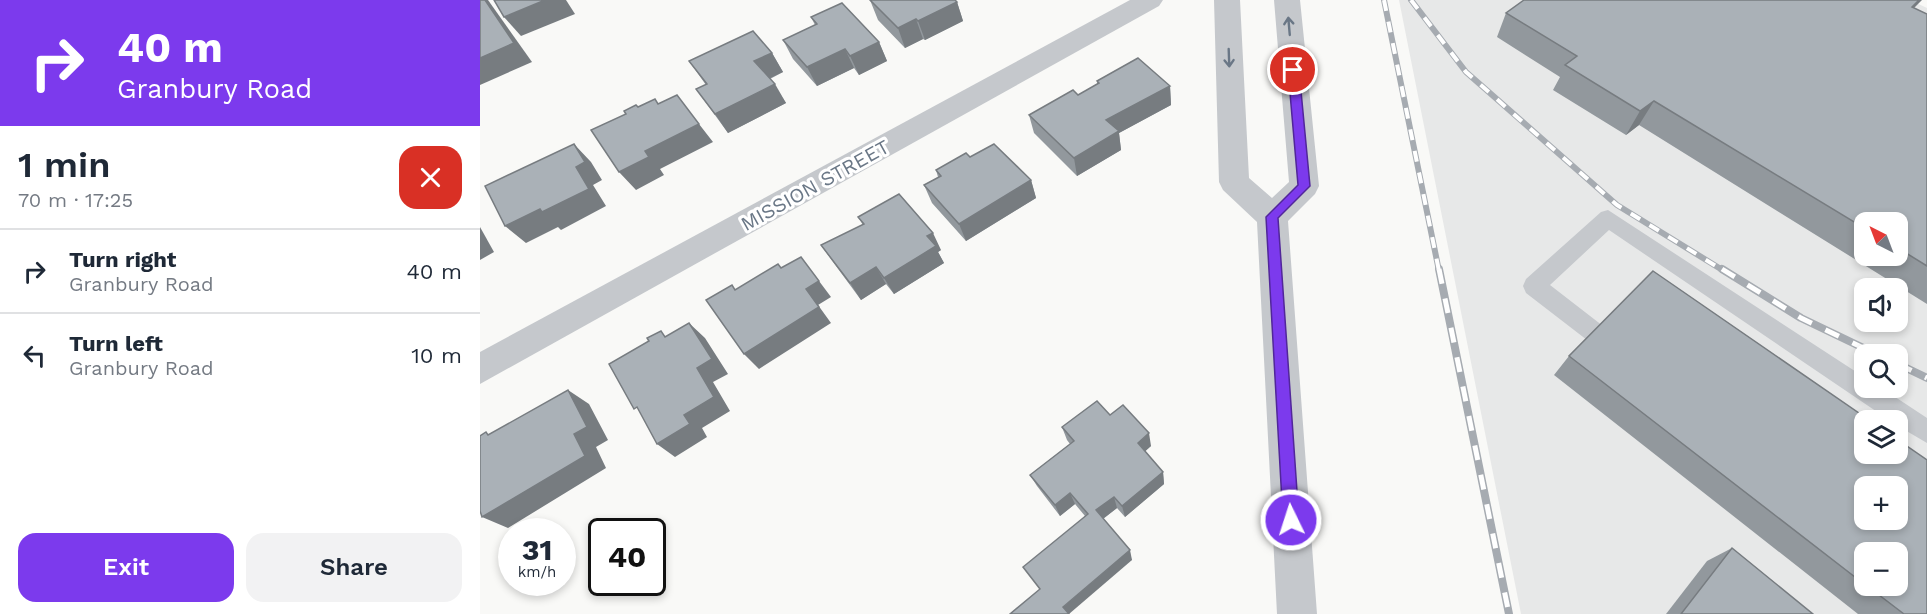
<!DOCTYPE html>
<meta charset="utf-8">
<style>
:root{--surface:#fff;--page:#f2f2f3;--text:#1f2937;--muted:#747a83;--line:#e0e1e3;--accent:#7c3aed}
body{margin:0;font-family:"Work Sans",sans-serif;background:var(--page);color:var(--text);height:100vh;display:flex;flex-direction:column;font-size:22px;white-space:nowrap}
*{box-sizing:border-box;margin:0}
p{font-size:20px;color:var(--muted)}
.icon{flex:none;width:33px;height:33px;fill:none;stroke:currentColor;stroke-width:2;stroke-linecap:round;stroke-linejoin:round}
.map{position:relative;flex:1;overflow:hidden}
.panel{display:flex;flex-direction:column;background:var(--surface);width:480px}
.panel>*{flex:none}
.hud{background:#7c3aed;color:#fff;overflow:hidden}
.needle{width:39px;rotate:318deg}
.controls{position:absolute;left:1374px;top:212px;display:grid;gap:12px}
.controls a{display:grid;place-items:center;width:54px;height:54px;border-radius:12px;background:var(--surface);box-shadow:0 3px 9px #0003;font-size:30px}
.speed{position:absolute;left:18px;top:518px;display:flex;gap:12px;font-size:30px;font-weight:700;text-align:center}
.speed>*{display:grid;place-content:center;width:78px;height:78px;border-radius:50%;background:var(--surface);box-shadow:0 3px 9px #0003;line-height:1}
.speed small{font-size:15px;font-weight:400}
.speed .limit{border:3px solid #111;border-radius:9px;background:#fff;color:#111}
.pin{position:absolute;display:grid;place-items:center;width:51px;height:51px;color:#fff;margin:-26px;border:3px solid #fff;border-radius:50%;box-shadow:0 2px 6px #0007}
.me{position:absolute;width:66px;margin:-33px;rotate:356deg;stroke-linejoin:round;filter:drop-shadow(0 0 4px #0008)}
.turn{display:flex;align-items:center;gap:21px;height:126px;padding:0 18px;font-size:27px}
.turn .icon{width:78px;height:78px;stroke-width:2.5}
.turn b{display:block;font-size:42px;line-height:51px}
.round{display:grid;place-items:center;flex:none;width:63px;height:63px;border-radius:18px;background:var(--page)}
.summary{display:flex;align-items:center;justify-content:space-between;height:102px;padding:0 18px}
h1{font-size:36px;font-weight:600;line-height:45px}
.button{display:flex;gap:12px;margin-top:auto;padding:12px 18px}
.button a{flex:1;height:69px;border-radius:18px;background:var(--accent);color:#fff;font-size:24px;font-weight:600;line-height:69px;text-align:center}
.button a+a{background:var(--page);color:var(--text)}
ul{padding:0;list-style:none}
li{display:flex;align-items:center;gap:18px;height:84px;padding:0 18px;border-top:2px solid var(--line)}
li div{flex:1}
li b{display:block;font-size:22px}
li em{font-style:normal}
main{display:flex;flex:1;min-height:0}
.map>svg:first-child{display:block}
.built{fill:#e7e8e8;fill-rule:evenodd}
.lines{fill:none;stroke-linecap:round;stroke-linejoin:round}
.service{fill:#c5c8cc;fill-rule:evenodd}
.minor{fill:#c5c8cc;fill-rule:evenodd}
.tertiary{fill:#c5c8cc;fill-rule:evenodd}
.rail-far1-casing{stroke:#a6abb1;stroke-width:6}
.rail-casing{stroke:#a6abb1;stroke-width:8}
.rail-far1{stroke:#fff;stroke-width:4;stroke-dasharray:11;stroke-linecap:butt}
.rail{stroke:#fff;stroke-width:5;stroke-dasharray:15;stroke-linecap:butt}
.wall{fill:#92989d;fill-rule:evenodd}
.shaded-wall{fill:#777c80}
.building{fill:#aab1b7;stroke:#777c80;stroke-width:1.5;fill-rule:evenodd}
.oneway{stroke:#6a7786}
.route{fill:#7c3aed;stroke:#51269a;stroke-width:1.5}
.labels{text-anchor:middle;stroke-width:6;stroke-linejoin:round;paint-order:stroke}
.street-label{font-size:20px;fill:#6a7786;stroke:#fff}
</style>
<main>
<section class="panel">
<div class="hud">
<div class="turn"><svg class="icon" aria-label="right" viewBox="0 0 24 24"><path d="M7 20v-9h11M14 6l5 5-5 5"/></svg><div><b>40 m</b>Granbury Road</div></div>
</div>
<div class="summary"><div><h1>1 min</h1><p>70 m · 17:25</p></div><a class="round" style="background:#d93025;color:#fff"><svg class="icon" aria-label="close" viewBox="0 0 24 24"><path d="M6 6l12 12M18 6L6 18"/></svg></a></div>
<ul>
<li><svg class="icon" aria-label="right" viewBox="0 0 24 24"><path d="M7 20v-9h11M14 6l5 5-5 5"/></svg><div><b>Turn right</b><p>Granbury Road</p></div><em>40 m</em></li>
<li><svg class="icon" aria-label="left" viewBox="0 0 24 24"><path d="M17 20v-9H6M10 6l-5 5 5 5"/></svg><div><b>Turn left</b><p>Granbury Road</p></div><em>10 m</em></li>
</ul>
<div class="button"><a>Exit</a><a>Share</a></div>
</section>
<div class="map">
<svg width="1447" height="614" viewBox="0 0 1447 614">
<rect width="100%" height="100%" fill="#f9f9f7"/>
<path class="built" d="M919,0H1430L1447,8V614H1041ZM1384,222H1418V255H1384ZM1384,288H1418V321H1384ZM1384,354H1418V387H1384ZM1384,420H1418V453H1384ZM1384,486H1418V519H1384ZM1384,552H1418V585H1384Z"/>
<g class="lines">
<path class="service" d="M1128,210L1384,377V387H1400L1447,418V443L1418,426V420H1409L1129,230L1070,285L1123,326L1126,333L1123,340L1115,343L1107,340L1046,293L1043,286L1046,279L1121,212Z"/>
<path class="minor" d="M650,0H683L679,6L0,384V352Z"/>
<path class="tertiary" d="M734,0H760L769,178L792,198L809,182L794,0H820L839,186L835,194L808,221L837,614H797L777,222L743,190L739,182Z"/>
<defs>
<g id="rail-far1">
<path d="M904,0L959,271"/>
<path d="M931,0L986,72L1137,205L1244,271"/>
</g>
<g id="rail">
<path d="M959,269L1029,614"/>
<path d="M1242,269L1321,318L1396,354"/>
<path d="M1418,364L1447,378"/>
</g>
</defs>
<use href="#rail-far1" class="rail-far1-casing"/>
<use href="#rail" class="rail-casing"/>
<use href="#rail-far1" class="rail-far1"/>
<use href="#rail" class="rail"/>
</g>
<g class="wall">
<path d="M390,0L477,2L483,21L445,40L443,39L425,48L398,20Z"/>
<path d="M1434,8L1447,14V304L1159,125L1146,135L1073,90L1080,77L1017,37L1026,13ZM1384,222H1418V255H1384Z"/>
<path d="M331,17L399,42L407,61L379,75L374,68L337,86L313,59L303,40L335,25Z"/>
<path d="M292,53L303,72L290,79L306,103L248,133L216,89L226,85L209,61Z"/>
<path d="M617,81L690,86L691,105L639,133L641,150L597,176L554,133L549,115L598,95L617,84Z"/>
<path d="M490,157L551,180L556,198L486,241L452,203L444,185L458,177L456,170Z"/>
<path d="M378,217L461,250L458,252L464,263L414,294L406,284L381,300L353,262L341,245L383,225Z"/>
<path d="M1173,271L1389,420H1384V453H1418V440L1447,460V614H1378L1074,375L1089,356ZM1384,486H1418V519H1384ZM1384,552H1418V585H1384Z"/>
<path d="M630,415L671,446L665,451L683,472L684,484L645,517L637,508L623,519L652,560L559,589L605,516L595,504L580,516L557,486L550,475L590,444L587,440L582,427Z"/>
<path d="M1252,548L1333,614H1186L1227,561Z"/>
</g>
<g class="shaded-wall">
<path d="M5,0H8L52,62L0,85V58Z"/>
<path d="M65,0H86L95,14L41,36L24,17Z"/>
<path d="M1439,0H1442L1410,32L1432,7Z"/>
<path d="M477,2L483,21L445,40L438,21Z"/>
<path d="M436,19L443,39L425,48L418,28Z"/>
<path d="M399,42L407,61L379,75L370,56Z"/>
<path d="M365,49L374,68L337,86L327,67Z"/>
<path d="M292,53L303,72L286,80L274,61Z"/>
<path d="M295,84L306,103L248,133L235,114Z"/>
<path d="M690,86L691,105L639,133L641,150L597,176L594,158L626,120Z"/>
<path d="M1174,101L1159,125L1146,135L1160,111Z"/>
<path d="M219,124L233,142L180,169L184,175L156,190L139,172L165,151Z"/>
<path d="M94,144L111,162L122,180L113,185L126,206L81,230L78,227L46,243L25,226L96,167Z"/>
<path d="M551,180L556,198L486,241L479,224Z"/>
<path d="M0,227L14,252L0,260Z"/>
<path d="M453,233L461,250L458,252L464,263L414,294L404,278L447,236Z"/>
<path d="M396,267L406,284L381,300L370,283Z"/>
<path d="M339,281L351,297L338,305L351,323L279,369L264,354L326,289Z"/>
<path d="M209,323L225,338L248,374L233,382L250,411L222,428L227,437L195,457L177,444L204,415Z"/>
<path d="M88,390L109,404L128,440L116,447L126,468L28,528L2,517L94,434Z"/>
<path d="M669,433L671,446L660,456L658,443Z"/>
<path d="M683,472L684,484L645,517L642,506Z"/>
<path d="M590,493L595,504L580,516L575,505Z"/>
<path d="M634,497L637,508L620,521L616,510Z"/>
<path d="M650,550L652,560L589,614L583,607Z"/>
</g>
<g class="building">
<path d="M0,0H5L34,43L0,58Z"/>
<path d="M14,0H65L24,17Z"/>
<path d="M390,0H475L477,2L438,21L436,19L418,28Z"/>
<path d="M1044,0H1439L1432,7L1447,14V266L1418,248V222H1384V228L1174,101L1160,111L1085,65L1097,56L1026,13Z"/>
<path d="M362,3L399,42L370,56L365,49L327,67L303,40L337,24L331,17Z"/>
<path d="M273,31L292,53L274,61L295,84L235,114L216,89L227,84L209,61Z"/>
<path d="M658,58L690,86L626,120L639,131L594,158L549,115L593,90L598,95L619,83L617,81Z"/>
<path d="M197,95L219,124L165,151L169,157L139,172L111,130L146,114L144,111L156,105L158,107L175,99L178,104Z"/>
<path d="M94,144L105,162L96,167L109,189L62,212L60,209L25,226L5,186Z"/>
<path d="M514,144L551,180L479,224L444,185L461,176L456,170L486,153L490,157Z"/>
<path d="M419,194L453,233L447,236L456,246L404,278L396,267L370,283L341,245L384,224L378,217Z"/>
<path d="M321,257L339,281L326,289L339,307L264,354L226,300L252,285L255,290L298,264L301,268Z"/>
<path d="M1173,271L1389,420H1384V453H1418V440L1447,460V614H1424L1386,585H1418V552H1384V584L1089,356ZM1384,486H1418V519H1384Z"/>
<path d="M209,323L232,359L217,368L234,397L204,415L210,424L177,444L157,407L154,409L129,364L169,341L167,338L181,331L185,337Z"/>
<path d="M88,390L107,427L94,434L105,456L2,517L0,511V436L6,432L8,435Z"/>
<path d="M617,401L630,415L643,405L669,433L658,443L683,472L642,506L634,497L616,510L650,550L583,607L589,614H530L560,589L543,567L608,514L590,493L575,505L550,475L594,441L582,427Z"/>
<path d="M1252,548L1333,614H1201Z"/>
</g>
<defs><path id="oneway-shaft" d="M-6 0H5M1.5-3L5.5 0L1.5 3" fill="none" stroke-width="1.6" stroke-linecap="round" stroke-linejoin="round" transform="scale(1.5)"/></defs>
<g class="oneway">
<use href="#oneway-shaft" transform="translate(809 26) rotate(-95)"/>
<use href="#oneway-shaft" transform="translate(749 58) rotate(88)"/>
</g>
<path class="route" d="M813,66L819,70L830,186L798,218L819,520L817,526L811,528L806,526L803,520L786,217L818,185L808,70Z"/>
<g class="labels">
<g class="street-label">
<text transform="translate(335 185) rotate(-29)" y="7">MISSION STREET</text>
</g>
</g>
</svg>
<div class="controls">
<a><svg class="needle" viewBox="-14 -14 28 28"><path d="M0-13l5 13h-10z" fill="#e53935"/><path d="M0 13l5-13h-10z" fill="#747a83"/></svg></a>
<a><svg class="icon" aria-label="sound" viewBox="0 0 24 24"><path d="M4 9h4l5-4v14l-5-4H4zM17 9q2 3 0 6"/></svg></a>
<a><svg class="icon" aria-label="search" viewBox="0 0 24 24"><circle cx="10" cy="10" r="6"/><path d="M15 15l6 6"/></svg></a>
<a><svg class="icon" aria-label="layers" viewBox="0 0 24 24"><path d="M12 4l9 5-9 5-9-5zM3 14l9 5 9-5"/></svg></a>
<a>+</a>
<a>−</a>
</div>
<div class="speed"><div>31<small>km/h</small></div><div class="limit">40</div></div>
<div class="pin" style="left:813px;top:70px;background:#d93025"><svg class="icon" aria-label="arrive" viewBox="0 0 24 24"><path d="M6 21V4h12l-3 4 3 4H6"/></svg></div>
<svg class="me" style="left:811px;top:520px" viewBox="-20 -20 40 40"><circle r="17" fill="#7c3aed" stroke="#fff" stroke-width="3"/><path d="M0-11L8 9 0 5-8 9z" fill="#fff"/></svg>
</div>
</main>
